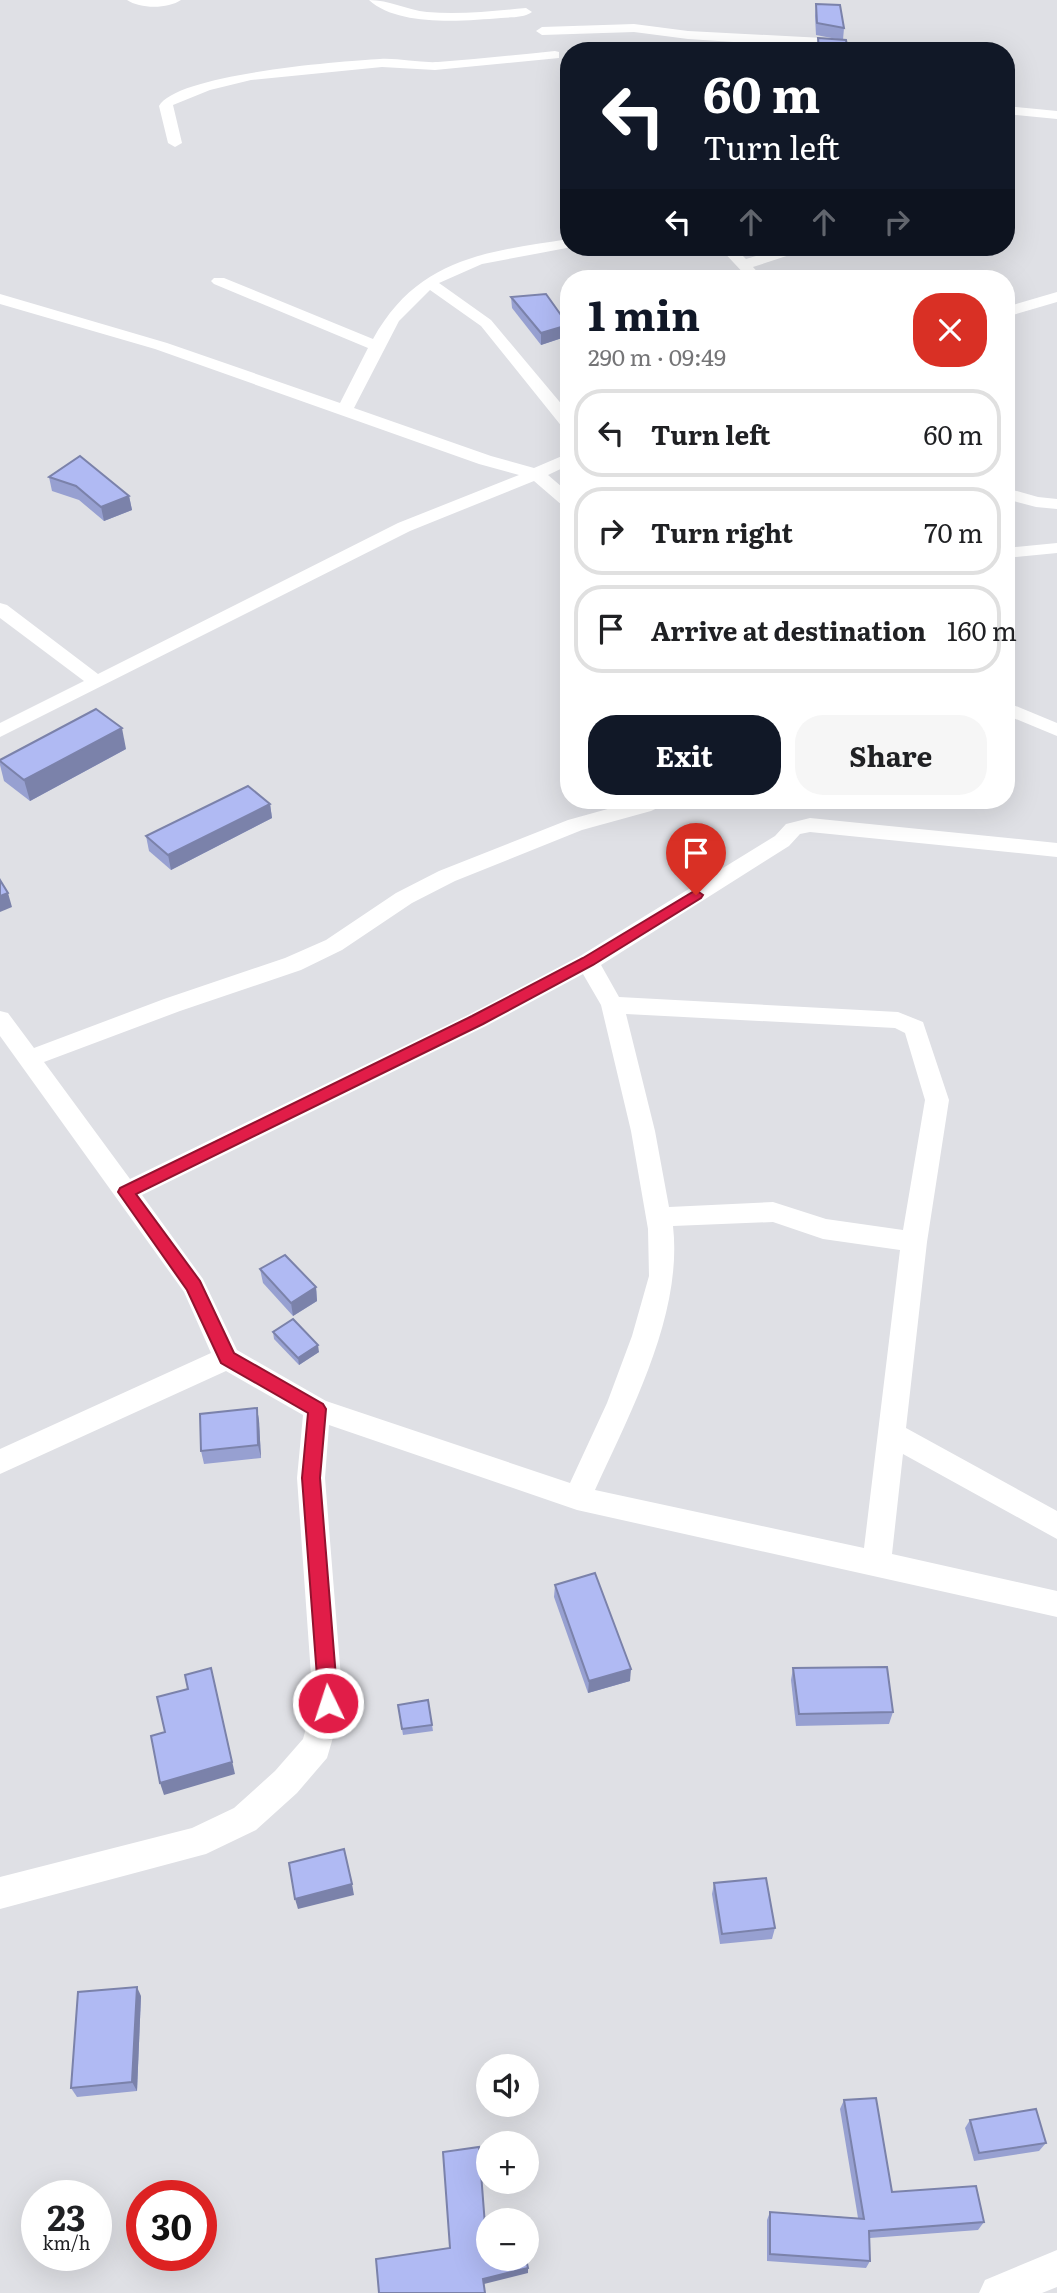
<!DOCTYPE html>
<meta charset="utf-8">
<style>
:root{--surface:#fff;--page:#f6f6f6;--text:#202124;--muted:#757577;--line:#e0e0e0;--accent:#111827}
body{margin:0;font-family:Literata,serif;background:var(--page);color:var(--text);height:100vh;display:flex;flex-direction:column;font-size:26px;white-space:nowrap}
*{box-sizing:border-box;margin:0}
p{font-size:23px;color:var(--muted)}
.icon{flex:none;width:38px;height:38px;fill:none;stroke:currentColor;stroke-width:2;stroke-linecap:round;stroke-linejoin:round}
.map{position:relative;flex:1;overflow:hidden}
.sheet{position:absolute;left:560px;top:270px;width:455px;height:539px;display:flex;flex-direction:column;background:var(--surface);border-radius:28px;box-shadow:0 7px 28px #0002}
.sheet>*{flex:none}
.guide{position:absolute;left:560px;top:42px;width:455px;height:214px;border-radius:28px;box-shadow:0 7px 28px #0002;background:#111827;color:#fff;overflow:hidden}
.tools{position:absolute;left:476px;top:2054px;display:grid;gap:14px}
.tools a{display:grid;place-items:center;width:63px;height:63px;border-radius:50%;background:var(--surface);box-shadow:0 7px 28px #0002;font-size:35px}
.speed{position:absolute;left:21px;top:2180px;display:flex;gap:14px;font-size:35px;font-weight:700;text-align:center}
.speed>*{display:grid;place-content:center;width:91px;height:91px;border-radius:50%;background:var(--surface);box-shadow:0 7px 28px #0002;line-height:1}
.speed small{font-size:18px;font-weight:400}
.speed .limit{border:10px solid #d22;background:#fff;color:#111}
.pin{position:absolute;display:grid;place-items:center;width:60px;height:60px;color:#fff;margin:-72px -30px;border-radius:50% 50% 50% 0;rotate:-45deg;box-shadow:0 0 7px #0007}
.pin .icon{rotate:45deg}
.me{position:absolute;width:77px;margin:-38px;rotate:356deg;stroke-linejoin:round;filter:drop-shadow(0 0 5px #0008)}
.turn{display:flex;align-items:center;gap:24px;height:147px;padding:0 28px;font-size:32px}
.turn .icon{width:91px;height:91px;stroke-width:2.5}
.turn b{display:block;font-size:49px;line-height:60px}
.lanes{display:flex;align-items:center;height:66px;padding:0 28px;background:#0003;justify-content:center;gap:35px;direction:ltr}
.lanes .off{opacity:.35}
.round{display:grid;place-items:center;flex:none;width:74px;height:74px;border-radius:28px;background:var(--page)}
.summary{display:flex;align-items:center;justify-content:space-between;height:119px;padding:0 28px}
h1{font-size:42px;font-weight:700;line-height:52px;color:var(--accent)}
.primary-button{display:flex;gap:14px;margin-top:auto;padding:14px 28px}
.primary-button a{flex:1;height:80px;border-radius:28px;background:var(--accent);color:#fff;font-size:28px;font-weight:700;line-height:80px;text-align:center}
.primary-button a+a{background:var(--page);color:var(--text)}
ul{padding:0;list-style:none}
li{display:flex;align-items:center;gap:21px;height:88px;margin:0 14px 10px;padding:0 14px;border:4px solid var(--line);border-radius:28px}
li div{flex:1}
li b{display:block;font-size:26px}
li em{font-style:normal}
.map>svg:first-child{display:block}
.lines{fill:none;stroke-linecap:round;stroke-linejoin:round}
.street{fill:#fff;fill-rule:evenodd}
.wall{fill:#97a0d1}
.shaded-wall{fill:#7b82aa}
.building{fill:#b0baf3;stroke:#7b82aa;stroke-width:2}
.route{fill:#e11d48;stroke:#92132f;stroke-width:2}
</style>
<div class="map">
<svg width="1057" height="2293" viewBox="0 0 1057 2293">
<rect width="100%" height="100%" fill="#dfe0e5"/>
<g class="lines">
<g class="street">
<path d="M127,0H181C168,9 140,9 127,0Z"/>
<path d="M369,0C389,0 407,10 427,12C460,15 493,11 526,8L532,12C524,18 511,17 501,18C464,21 398,27 369,0Z"/>
<path d="M634,24L688,31L823,38L875,51L688,39L634,32L542,35L536,31L542,27Z"/>
<path d="M555,51L559,52V58L435,70L382,67L251,80L210,90L173,105L182,143L175,147L168,143L159,106C176,74 342,61 380,59C399,58 419,63 438,62C477,59 516,55 555,51Z"/>
<path d="M1006,106L1057,111V119L1006,114Z"/>
<path d="M569,239V247H572L482,264L439,283L491,320L569,413V429L563,428L481,326L430,290L399,321L354,408L491,456L534,468L569,453V465L548,475L569,493V507L563,506L534,481L410,531L0,737V723L84,681L0,618V603L7,605L98,674L398,523L519,475L479,464L155,349L0,304V294L167,343L340,403L368,348L214,284L211,281L214,278H224L373,339C418,258 485,252 569,239Z"/>
<path d="M719,247H734L746,259L786,247H807L805,250L753,267L760,275L758,278H748Z"/>
<path d="M1057,292V302L1006,317V307Z"/>
<path d="M1006,488L1038,497L1057,499V509L1036,507L1006,499Z"/>
<path d="M1057,543V553L1006,558V548Z"/>
<path d="M1006,702L1057,723V736L1006,715Z"/>
<path d="M640,800H667L664,805L651,811L582,830L455,881L412,903L342,950L301,970L180,1011L44,1062L130,1179L470,1014L580,956L775,836L786,824L810,818L1057,843V857L810,832L800,834L789,846L601,965L619,997L898,1012L923,1022L949,1100L927,1242L906,1428L1057,1511V1539L903,1454L892,1554L1057,1591V1617L577,1510L329,1425L325,1478L343,1703L327,1758L297,1793L256,1830L206,1854L0,1909V1877L192,1828L234,1808L275,1771L303,1739L313,1703L297,1478L303,1415L226,1371L0,1474V1449L211,1353L184,1292L0,1036V1011L8,1013L34,1048L164,999L285,958L326,940L396,893L439,871L568,820ZM583,974L601,1005L631,1131L648,1229L649,1276L632,1336L607,1403L570,1483L326,1401L237,1350L203,1279L142,1195L486,1026ZM626,1014L895,1028L905,1033L925,1100L903,1230L826,1219L773,1202L669,1207L655,1131ZM773,1222L823,1239L900,1250L864,1548L595,1490C631,1411 683,1314 673,1226Z"/>
<path d="M1057,2250V2287L1042,2293H979L985,2280Z"/>
</g>
</g>
<g class="wall">
<path d="M816,4L844,28L843,40L848,51H817L818,38L837,39L816,35L815,16Z"/>
<path d="M511,297L568,325V336L541,345L512,308Z"/>
<path d="M49,477L129,496L132,510L104,521L79,500L52,491Z"/>
<path d="M126,749L30,801L4,781L0,765V760Z"/>
<path d="M270,804L272,818L171,870L149,851L146,836Z"/>
<path d="M260,1269L316,1287L317,1301L293,1316L263,1283Z"/>
<path d="M273,1332L319,1352L299,1365L274,1339Z"/>
<path d="M257,1408L259,1421L261,1458L204,1464L201,1451Z"/>
<path d="M555,1585L630,1681L588,1693L554,1597Z"/>
<path d="M793,1668L893,1712L889,1724L796,1726L791,1680Z"/>
<path d="M428,1700L433,1731L403,1735L398,1705Z"/>
<path d="M714,1883L775,1928L772,1939L720,1944L712,1894Z"/>
<path d="M141,1996L137,2091L77,2097L71,2088Z"/>
<path d="M844,2100L892,2192L984,2222L978,2230L870,2238V2261L866,2268L767,2261V2220L770,2212L858,2218L840,2109Z"/>
<path d="M970,2120L1046,2143L1039,2151L974,2161L965,2128Z"/>
</g>
<g class="shaded-wall">
<path d="M568,325V336L541,345V333Z"/>
<path d="M129,496L132,510L104,521L101,507Z"/>
<path d="M122,728L126,749L30,801L24,780Z"/>
<path d="M270,804L272,818L171,870L168,855Z"/>
<path d="M8,893L12,907L0,912V896Z"/>
<path d="M316,1287L317,1301L293,1316L291,1303Z"/>
<path d="M318,1345L319,1352L299,1365L298,1358Z"/>
<path d="M257,1408L259,1421L261,1458L258,1445Z"/>
<path d="M211,1668L235,1774L164,1795L160,1783Z"/>
<path d="M631,1669L630,1681L588,1693L589,1681Z"/>
<path d="M352,1884L354,1895L298,1909L295,1899Z"/>
<path d="M137,1987L141,1996L137,2091L132,2082Z"/>
<path d="M528,2268V2273L484,2284L483,2279Z"/>
</g>
<g class="building">
<path d="M816,4L840,5L844,28L817,23Z"/>
<path d="M818,38L846,40L848,51H819Z"/>
<path d="M546,294L568,325L541,333L511,297Z"/>
<path d="M80,456L129,496L101,507L76,486L49,477Z"/>
<path d="M96,709L122,728L24,780L0,761V760Z"/>
<path d="M248,786L270,804L168,855L146,836Z"/>
<path d="M0,880L8,893L0,896Z"/>
<path d="M285,1255L316,1287L291,1303L260,1269Z"/>
<path d="M293,1319L318,1345L298,1358L273,1332Z"/>
<path d="M257,1408L258,1445L201,1451L200,1414Z"/>
<path d="M595,1573L631,1669L589,1681L555,1585Z"/>
<path d="M887,1667L893,1712L799,1714L793,1668Z"/>
<path d="M211,1668L232,1762L160,1783L151,1736L165,1732L157,1697L188,1689L185,1675Z"/>
<path d="M428,1700L432,1725L402,1729L398,1705Z"/>
<path d="M344,1849L352,1884L295,1899L289,1863Z"/>
<path d="M766,1878L775,1928L722,1934L714,1883Z"/>
<path d="M137,1987L132,2082L71,2088L78,1992Z"/>
<path d="M876,2098L892,2192L976,2186L984,2222L869,2231L870,2261L770,2254V2212L864,2219L844,2100Z"/>
<path d="M1036,2109L1046,2143L979,2153L970,2120Z"/>
<path d="M479,2147L485,2225H488V2259H526L528,2268L483,2279L485,2293H379L376,2259L450,2248L443,2152Z"/>
<path d="M518,2217L519,2221H504Z"/>
</g>
<path class="route" d="M696,890L703,895L701,898L593,965L483,1024L136,1194L200,1281L234,1353L323,1404L326,1409L320,1478L338,1703L336,1709L328,1712L321,1709L319,1703L302,1478L308,1413L221,1363L187,1290L118,1192L120,1188L472,1016L583,958Z"/>
</svg>
<div class="tools">
<a><svg class="icon" aria-label="sound" viewBox="0 0 24 24"><path d="M4 9h4l5-4v14l-5-4H4zM17 9q2 3 0 6"/></svg></a>
<a>+</a>
<a>−</a>
</div>
<div class="speed"><div>23<small>km/h</small></div><div class="limit">30</div></div>
<div class="pin" style="left:696px;top:895px;background:#d93025"><svg class="icon" aria-label="arrive" viewBox="0 0 24 24"><path d="M6 21V4h12l-3 4 3 4H6"/></svg></div>
<svg class="me" style="left:328px;top:1703px" viewBox="-20 -20 40 40"><circle r="17" fill="#e11d48" stroke="#fff" stroke-width="3"/><path d="M0-11L8 9 0 5-8 9z" fill="#fff"/></svg>
<div class="guide">
<div class="turn"><svg class="icon" aria-label="left" viewBox="0 0 24 24"><path d="M17 20v-9H6M10 6l-5 5 5 5"/></svg><div><b>60 m</b>Turn left</div></div>
<div class="lanes"><svg class="icon" aria-label="left" viewBox="0 0 24 24"><path d="M17 20v-9H6M10 6l-5 5 5 5"/></svg><svg class="icon off" aria-label="ahead" viewBox="0 0 24 24"><path d="M12 20V5M6 11l6-6 6 6"/></svg><svg class="icon off" aria-label="ahead" viewBox="0 0 24 24"><path d="M12 20V5M6 11l6-6 6 6"/></svg><svg class="icon off" aria-label="right" viewBox="0 0 24 24"><path d="M7 20v-9h11M14 6l5 5-5 5"/></svg></div>
</div>
<section class="sheet">
<div class="summary"><div><h1>1 min</h1><p>290 m · 09:49</p></div><a class="round" style="background:#d93025;color:#fff"><svg class="icon" aria-label="close" viewBox="0 0 24 24"><path d="M6 6l12 12M18 6L6 18"/></svg></a></div>
<ul>
<li><svg class="icon" aria-label="left" viewBox="0 0 24 24"><path d="M17 20v-9H6M10 6l-5 5 5 5"/></svg><div><b>Turn left</b></div><em>60 m</em></li>
<li><svg class="icon" aria-label="right" viewBox="0 0 24 24"><path d="M7 20v-9h11M14 6l5 5-5 5"/></svg><div><b>Turn right</b></div><em>70 m</em></li>
<li><svg class="icon" aria-label="arrive" viewBox="0 0 24 24"><path d="M6 21V4h12l-3 4 3 4H6"/></svg><div><b>Arrive at destination</b></div><em>160 m</em></li>
</ul>
<div class="primary-button"><a>Exit</a><a>Share</a></div>
</section>
</div>
